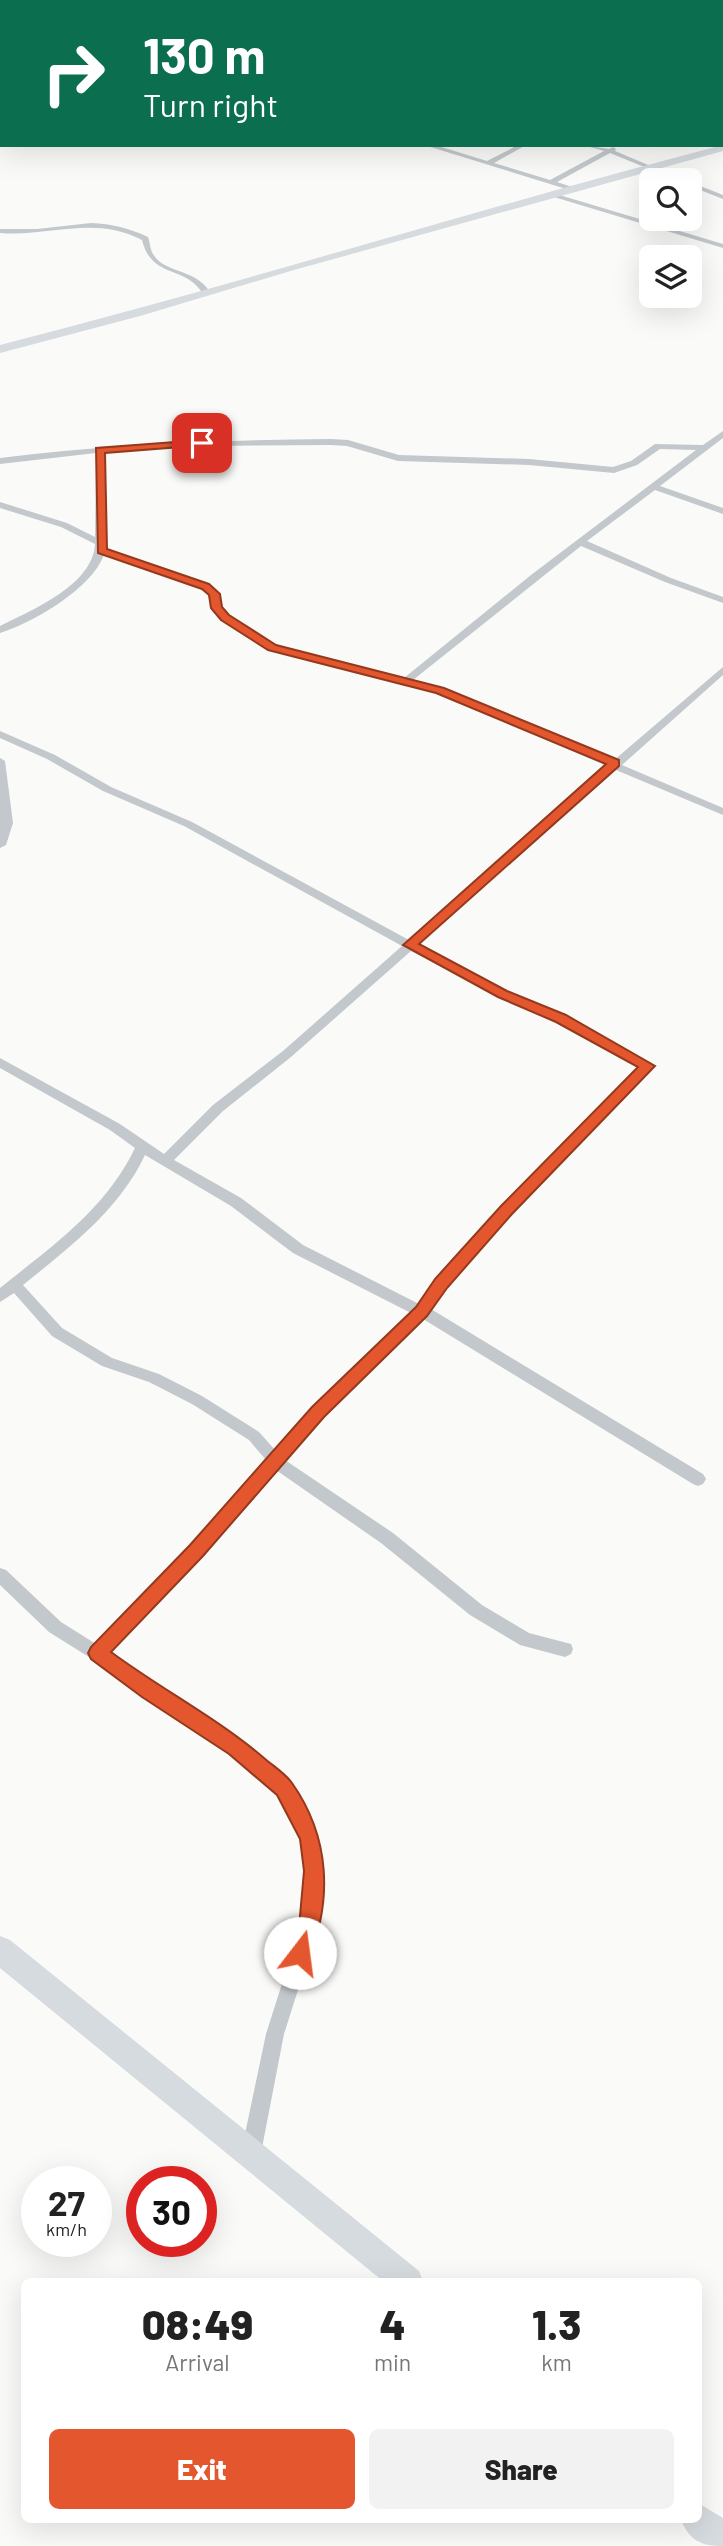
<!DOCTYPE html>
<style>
:root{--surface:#fff;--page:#f2f2f2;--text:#222;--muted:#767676;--accent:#e4572e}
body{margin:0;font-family:Barlow,sans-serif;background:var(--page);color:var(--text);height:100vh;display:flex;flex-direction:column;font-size:26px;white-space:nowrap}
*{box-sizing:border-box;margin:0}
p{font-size:23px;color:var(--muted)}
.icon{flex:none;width:38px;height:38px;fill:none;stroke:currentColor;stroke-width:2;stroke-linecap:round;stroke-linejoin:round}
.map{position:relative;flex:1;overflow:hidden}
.sheet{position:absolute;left:21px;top:2278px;width:681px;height:245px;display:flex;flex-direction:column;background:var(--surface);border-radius:10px;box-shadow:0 7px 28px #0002}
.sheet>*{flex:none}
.top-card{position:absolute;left:0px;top:0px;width:724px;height:147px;box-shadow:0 7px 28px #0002;background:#0b6e4f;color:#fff;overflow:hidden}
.buttons{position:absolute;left:639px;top:168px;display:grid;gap:14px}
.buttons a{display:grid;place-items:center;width:63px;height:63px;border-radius:10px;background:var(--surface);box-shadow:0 7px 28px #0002;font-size:35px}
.speed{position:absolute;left:21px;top:2166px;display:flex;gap:14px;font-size:35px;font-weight:700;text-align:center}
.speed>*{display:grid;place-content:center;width:91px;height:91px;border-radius:50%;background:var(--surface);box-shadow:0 7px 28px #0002;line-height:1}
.speed small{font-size:18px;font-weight:400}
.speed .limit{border:10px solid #d22;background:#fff;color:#111}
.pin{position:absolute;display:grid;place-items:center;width:60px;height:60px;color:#fff;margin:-30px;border-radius:14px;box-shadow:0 4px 10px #0006}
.me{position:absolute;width:77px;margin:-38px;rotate:15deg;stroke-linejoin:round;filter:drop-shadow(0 0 5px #0008)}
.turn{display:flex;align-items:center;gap:24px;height:147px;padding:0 28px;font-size:32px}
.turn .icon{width:91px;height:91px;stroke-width:2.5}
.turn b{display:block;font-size:49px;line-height:60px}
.eta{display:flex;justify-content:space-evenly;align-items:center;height:119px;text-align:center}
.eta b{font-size:42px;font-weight:800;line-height:49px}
.button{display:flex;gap:14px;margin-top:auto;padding:14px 28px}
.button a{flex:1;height:80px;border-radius:10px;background:var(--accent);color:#fff;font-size:28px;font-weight:800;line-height:80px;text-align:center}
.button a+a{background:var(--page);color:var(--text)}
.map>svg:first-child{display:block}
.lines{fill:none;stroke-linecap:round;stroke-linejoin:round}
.street{fill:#c3c8cc;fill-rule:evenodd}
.secondary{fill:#d6dbdf;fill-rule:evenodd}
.route{fill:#e4572e;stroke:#94391e;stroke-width:2}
</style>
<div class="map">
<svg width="723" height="2546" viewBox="0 0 723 2546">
<rect width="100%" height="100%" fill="#fafaf8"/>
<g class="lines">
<g class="street">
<path d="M521,0H528L519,2Z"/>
<path d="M688,0L698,2H690Z"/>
<path d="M424,145H435L487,161L518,145H526L494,163L550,180L604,151L583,145L609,149L613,147L616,149L615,151L684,180H676L610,153L557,182L578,189L576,192Z"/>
<path d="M690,182L723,195V199L690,186Z"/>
<path d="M556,194L723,244V248L554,197Z"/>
<path d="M91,223C112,224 129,228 148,237C150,242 150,249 153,254C165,274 195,268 210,292L203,294C185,264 152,280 142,240C93,215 51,237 0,233V229H37Z"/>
<path d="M723,431V438L660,486L723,508V514L655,490L587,541L671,578L723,597V603L665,582L581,546L413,680L444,688L613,761L723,667V675L622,765L723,808V815L616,770L418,945L507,991L565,1016L651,1063L653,1066L512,1214L446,1287L431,1309L703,1474L706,1479L703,1484L698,1486L693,1484L423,1319L323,1416L285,1460L393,1533L482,1605L529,1633L571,1644L573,1649L571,1654L565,1657L520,1645L470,1615L381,1543L276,1470L202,1555L110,1652L155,1686L242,1741L290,1782L319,1838L324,1871L318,1927L284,2034L261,2153L258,2160L251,2163L244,2160L241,2153L266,2034L300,1927L306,1871L301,1840L278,1794L230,1753L143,1696L116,1674L49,1632L0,1585V1568L6,1570L61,1622L96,1644L190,1545L266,1460L249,1440L192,1404L149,1382L102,1366L52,1336L14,1293L0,1302V1288C51,1247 106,1209 135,1148L110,1130L0,1068V1058L120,1124L164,1154L213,1105L283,1051L402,946L184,826L103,791L47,759L0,738V731L55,755L111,787L192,822L409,940L607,766L436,692L268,650L222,620L211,608L209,595L203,589L104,555C91,589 34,622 0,633V626C32,610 93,585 95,544L61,527L0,508V502L67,523L95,537L96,453L0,464V458C110,444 220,440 331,439L348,440L399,455L529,459L613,467L631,461L655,444L703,445ZM331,445L347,446L398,461L529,465L614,473L637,465L660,449L696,450L531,575L404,678C346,663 274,655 228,616C216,605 223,597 209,585L104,549V452L206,446ZM411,951L499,997L557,1022L639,1067L502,1206L436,1279L419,1304L303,1245L241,1198L174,1160L223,1111L291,1057ZM145,1155L231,1206L293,1253L411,1313L313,1408L275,1450L259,1432L202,1396L159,1374L112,1358L62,1328L23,1285C70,1247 119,1210 145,1155Z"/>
<path d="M0,758L5,761L13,823L6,845L0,848Z"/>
</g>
<g class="secondary">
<path d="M723,145V151L294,270L140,316L0,353V345C242,283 481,208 723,145Z"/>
<path d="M0,1936L10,1940L419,2271L423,2282H384L0,1968Z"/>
<path d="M698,2503L723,2518V2546C701,2546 690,2541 681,2520H698Z"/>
</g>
</g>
<path class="route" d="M202,440L207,443L206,445L105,453L107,549L209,584L220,594L222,607L229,615L276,645L444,688L619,760V766L419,944L507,991L566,1015L655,1066L512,1214L447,1288L427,1316L324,1417L203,1556L111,1652C161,1689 217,1718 264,1758C273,1766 285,1773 292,1783C330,1837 333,1900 308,1960L300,1963L293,1960L290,1953L299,1927L304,1871L300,1839L277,1795L229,1754L142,1697L91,1659L88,1653L91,1647L190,1545L312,1407L416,1307L435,1279L501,1206L638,1067L556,1022L498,997L403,945L606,764L436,693L268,650L221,620L211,608L209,595L202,589L98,553L96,448Z"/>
</svg>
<div class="buttons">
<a><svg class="icon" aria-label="search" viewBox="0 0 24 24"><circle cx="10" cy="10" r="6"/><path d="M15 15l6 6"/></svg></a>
<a><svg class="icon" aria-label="layers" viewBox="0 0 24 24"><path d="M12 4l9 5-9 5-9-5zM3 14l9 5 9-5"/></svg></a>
</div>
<div class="speed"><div>27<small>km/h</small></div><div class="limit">30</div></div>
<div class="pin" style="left:202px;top:443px;background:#d93025"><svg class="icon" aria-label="arrive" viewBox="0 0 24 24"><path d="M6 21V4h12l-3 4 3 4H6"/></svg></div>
<svg class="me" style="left:300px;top:1953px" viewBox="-20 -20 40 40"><circle r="19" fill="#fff"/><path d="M0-13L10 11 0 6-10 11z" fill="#e4572e"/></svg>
<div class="top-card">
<div class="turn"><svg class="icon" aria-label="right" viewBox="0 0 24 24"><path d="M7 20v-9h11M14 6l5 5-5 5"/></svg><div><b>130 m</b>Turn right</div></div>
</div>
<section class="sheet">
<div class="eta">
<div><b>08:49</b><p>Arrival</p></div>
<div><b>4</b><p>min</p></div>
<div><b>1.3</b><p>km</p></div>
</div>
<div class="button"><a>Exit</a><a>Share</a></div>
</section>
</div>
